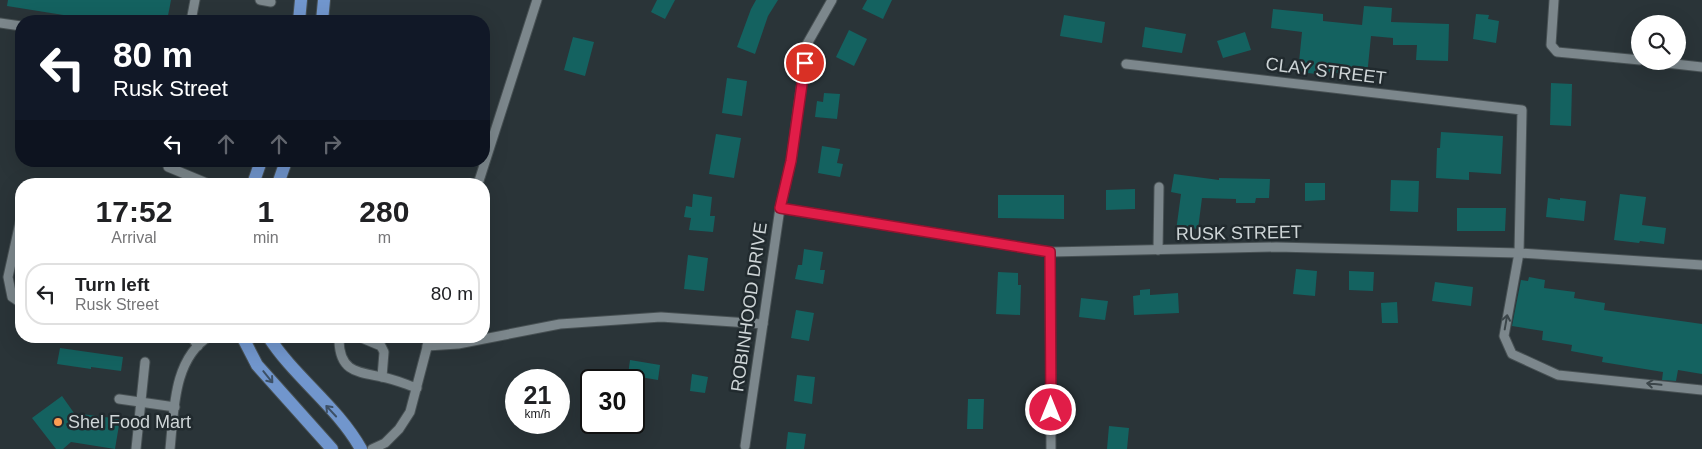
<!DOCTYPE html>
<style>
:root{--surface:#fff;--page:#f2f2f2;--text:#202124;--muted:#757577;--line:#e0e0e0}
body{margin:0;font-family:Helvetica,sans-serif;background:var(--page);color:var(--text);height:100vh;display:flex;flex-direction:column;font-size:19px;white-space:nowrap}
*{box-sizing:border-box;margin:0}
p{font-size:16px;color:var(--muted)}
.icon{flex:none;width:28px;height:28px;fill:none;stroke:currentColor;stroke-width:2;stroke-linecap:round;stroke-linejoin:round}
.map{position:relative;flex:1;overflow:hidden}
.details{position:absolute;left:15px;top:178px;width:475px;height:165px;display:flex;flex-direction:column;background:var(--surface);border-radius:20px;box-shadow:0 5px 20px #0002}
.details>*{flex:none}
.guide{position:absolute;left:15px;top:15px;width:475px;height:152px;border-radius:20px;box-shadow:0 5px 20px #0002;background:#111827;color:#fff;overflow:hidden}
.buttons{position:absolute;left:1631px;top:15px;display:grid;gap:10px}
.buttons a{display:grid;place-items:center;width:55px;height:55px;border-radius:50%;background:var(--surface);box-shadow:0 5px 20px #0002;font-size:25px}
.speed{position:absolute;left:505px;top:369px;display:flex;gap:10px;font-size:25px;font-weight:700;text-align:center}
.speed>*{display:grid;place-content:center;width:65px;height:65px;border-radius:50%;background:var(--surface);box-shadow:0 5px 20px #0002;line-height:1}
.speed small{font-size:12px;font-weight:400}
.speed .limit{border:2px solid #111;border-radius:8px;background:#fff;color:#111}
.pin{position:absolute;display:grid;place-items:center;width:42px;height:42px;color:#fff;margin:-21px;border:2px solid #fff;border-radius:50%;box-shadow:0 1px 5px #0007}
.me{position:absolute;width:55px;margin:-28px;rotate:0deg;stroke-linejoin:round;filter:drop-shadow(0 0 4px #0008)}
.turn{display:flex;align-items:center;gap:18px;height:105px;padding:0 15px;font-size:22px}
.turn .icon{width:65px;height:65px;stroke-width:2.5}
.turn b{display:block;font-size:35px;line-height:42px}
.lanes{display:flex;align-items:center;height:48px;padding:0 15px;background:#0003;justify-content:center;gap:25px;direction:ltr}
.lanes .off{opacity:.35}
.eta{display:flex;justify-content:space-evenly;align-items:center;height:85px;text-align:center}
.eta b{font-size:30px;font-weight:600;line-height:35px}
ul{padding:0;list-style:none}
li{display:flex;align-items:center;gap:15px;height:62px;margin:0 10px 8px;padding:0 5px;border:2px solid var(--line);border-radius:20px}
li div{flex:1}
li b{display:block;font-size:19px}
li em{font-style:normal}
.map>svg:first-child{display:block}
.building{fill:#146260}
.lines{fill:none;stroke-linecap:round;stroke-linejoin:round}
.minor-casing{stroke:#475053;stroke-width:11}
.major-casing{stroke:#475053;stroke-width:14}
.minor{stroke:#7c878c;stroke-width:9}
.major{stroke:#7196cd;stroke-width:12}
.oneway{stroke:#3c464a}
.oneway2{stroke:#3d5066}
.route-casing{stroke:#92132f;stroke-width:12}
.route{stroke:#e11d48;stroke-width:9}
.poi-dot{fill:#fc9d53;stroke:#212a2e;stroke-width:2}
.labels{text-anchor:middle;stroke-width:5;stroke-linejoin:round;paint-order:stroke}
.street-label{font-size:18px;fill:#ced5d7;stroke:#212a2e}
.poi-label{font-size:18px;fill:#ced5d7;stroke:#212a2e;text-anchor:start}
</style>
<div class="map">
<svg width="1702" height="449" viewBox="0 0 1702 449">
<rect width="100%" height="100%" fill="#2a3438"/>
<g class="building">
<path d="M8,0H171L167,21H101L7,6Z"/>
<path d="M657,0H675L665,19L651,12Z"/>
<path d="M756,0H778L768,16L755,54L737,47L751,9Z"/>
<path d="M867,0H892L883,19L862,9Z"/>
<path d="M1364,6L1392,8L1391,22L1449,24L1448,61L1416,60L1417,45H1393V38L1371,36L1367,76L1326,72V75L1298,72L1302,32L1271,28L1273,9L1323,14V21L1362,25Z"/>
<path d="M1476,14L1489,15L1488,19L1499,21L1496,43L1473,39Z"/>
<path d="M1064,15L1105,22L1102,43L1060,36Z"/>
<path d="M1145,27L1186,34L1182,53L1142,47Z"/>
<path d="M849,30L867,39L854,66L836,57Z"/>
<path d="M1245,32L1251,50L1223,58L1217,41Z"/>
<path d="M573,37L594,42L585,76L564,70Z"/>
<path d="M727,78L747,81L742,116L722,113Z"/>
<path d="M1551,83L1572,84L1571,126L1550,125Z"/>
<path d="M824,93L840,94L837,119L815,117L817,101L823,102Z"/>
<path d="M1441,132L1503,136L1501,174L1469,172V180L1436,178L1437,148H1440Z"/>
<path d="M716,134L741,138L734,178L709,174Z"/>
<path d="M822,146L840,149L837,163L843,164L840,177L818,173Z"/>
<path d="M1174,174L1219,180V178L1270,179L1269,198H1256L1255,203H1236V199L1202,198L1198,229L1190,228L1189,233L1176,231L1181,194L1171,192Z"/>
<path d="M1391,180L1419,181L1418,212L1390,211Z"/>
<path d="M1305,183H1325V200L1305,201Z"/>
<path d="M1135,189V209L1106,210V190Z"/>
<path d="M693,194L712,197L710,216H715L713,232L689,230L691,218L684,217L686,206L692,207Z"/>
<path d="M1620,194L1646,197L1642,225L1666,228L1664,244L1640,241L1639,243L1614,240Z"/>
<path d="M998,195H1064V219L998,218Z"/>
<path d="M1548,198L1560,200V198L1586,201L1584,221L1546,217Z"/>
<path d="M1457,208H1506L1505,231H1457Z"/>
<path d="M804,249L823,252L820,270H825L823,284L795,279L798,265H802Z"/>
<path d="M688,255L708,258L704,291L684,289Z"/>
<path d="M1296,269L1317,271L1315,296L1293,294Z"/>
<path d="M1349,271L1374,272L1373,291L1349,290Z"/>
<path d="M998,272L1018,273V285H1021L1020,315L996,314Z"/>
<path d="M1529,277L1545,280L1544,288L1575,292L1574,298L1605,303L1604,310L1702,324V374L1678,370L1676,381L1662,380L1663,372L1602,362L1603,357L1571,351L1572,345L1542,340L1543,331L1512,326L1521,280L1528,281Z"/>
<path d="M1435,282L1473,287L1471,306L1432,301Z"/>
<path d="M1150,289V295L1178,293L1179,313L1134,315L1133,296L1140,295V290Z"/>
<path d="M1081,298L1108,301L1105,320L1079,317Z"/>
<path d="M1397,302L1398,323H1382L1381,303Z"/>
<path d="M796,310L814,313L809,341L791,338Z"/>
<path d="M60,348L123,357L121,371L91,367V369L57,364Z"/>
<path d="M630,360L660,365L658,380L628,375Z"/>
<path d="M692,374L708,377L705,393L690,391Z"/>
<path d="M797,375L815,377L812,404L794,401Z"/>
<path d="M62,396L74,413L120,419L115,449L71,442L63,449H56L32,418Z"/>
<path d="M968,399H984L983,429H967Z"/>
<path d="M1109,426L1129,428L1127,449H1107Z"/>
<path d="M788,432L806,434L804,449H786Z"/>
</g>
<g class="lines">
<defs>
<g id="minor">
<path d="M260,0L271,2"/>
<path d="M1554,0L1551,45L1557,52L1640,60"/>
<path d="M191,21L195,0"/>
<path d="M0,23L21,26"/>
<path d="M1648,61L1702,67"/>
<path d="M1126,64L1522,110L1519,253L1504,336L1512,354L1558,375L1702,390"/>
<path d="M168,167L209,184"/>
<path d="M478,184L537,0"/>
<path d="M780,208L1050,252L1276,247L1519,253L1702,265"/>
<path d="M21,218L8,277L12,297L21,303"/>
<path d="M1158,250L1159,187"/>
<path d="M1050,252L1051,449"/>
<path d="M191,336L198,346"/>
<path d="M344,336L339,341C340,372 358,372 382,377C394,379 405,384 417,388"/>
<path d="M357,336L381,346L384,352L382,377"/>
<path d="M427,346L458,344L560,324L661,317L763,324"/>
<path d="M119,399L175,407"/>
<path d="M745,446L780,208L791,161L807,44L832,0"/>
<path d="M136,449L145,362"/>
<path d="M170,449C174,411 173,358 210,336"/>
<path d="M372,449L385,443L399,429L410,412L430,336"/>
</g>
<g id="major">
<path d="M299,21L301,0"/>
<path d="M322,21L324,0"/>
<path d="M253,184L261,161"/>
<path d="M278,184L286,161"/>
<path d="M242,336L257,365L332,449"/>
<path d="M268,336C294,377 337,406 361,449"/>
</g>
</defs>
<use href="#minor" class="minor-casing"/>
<use href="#major" class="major-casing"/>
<use href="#minor" class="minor"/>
<use href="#major" class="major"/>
</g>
<defs><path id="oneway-shaft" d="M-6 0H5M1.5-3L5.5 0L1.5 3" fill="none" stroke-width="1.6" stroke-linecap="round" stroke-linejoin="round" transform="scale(1.25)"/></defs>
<g class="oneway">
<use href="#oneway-shaft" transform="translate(1506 322) rotate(-80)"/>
<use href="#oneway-shaft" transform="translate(1654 384) rotate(-174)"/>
</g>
<g class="oneway2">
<use href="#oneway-shaft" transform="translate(268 377) rotate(51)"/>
<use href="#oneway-shaft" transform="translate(331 411) rotate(-133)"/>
</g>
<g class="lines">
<defs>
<path id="route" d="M805,63L791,161L780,208L1050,252L1051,410"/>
</defs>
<use href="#route" class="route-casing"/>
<use href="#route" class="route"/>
</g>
<circle class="poi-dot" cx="58" cy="422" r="5"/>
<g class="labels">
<g class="street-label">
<text transform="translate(1326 71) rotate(7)" y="6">CLAY STREET</text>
<text transform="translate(1239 233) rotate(-1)" y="6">RUSK STREET</text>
<text transform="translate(749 307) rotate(-82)" y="6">ROBINHOOD DRIVE</text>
</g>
<g class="poi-label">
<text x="68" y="428">Shel Food Mart</text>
</g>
</g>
</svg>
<div class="buttons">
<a><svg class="icon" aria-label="search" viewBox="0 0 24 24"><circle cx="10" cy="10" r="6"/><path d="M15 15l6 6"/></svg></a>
</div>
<div class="speed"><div>21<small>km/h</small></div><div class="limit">30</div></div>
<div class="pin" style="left:805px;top:63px;background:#d93025"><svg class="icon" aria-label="arrive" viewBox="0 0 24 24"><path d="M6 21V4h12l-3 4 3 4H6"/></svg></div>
<svg class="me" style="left:1051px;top:410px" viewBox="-20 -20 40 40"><circle r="17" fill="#e11d48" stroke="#fff" stroke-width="3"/><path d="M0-11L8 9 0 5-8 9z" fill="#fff"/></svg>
<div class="guide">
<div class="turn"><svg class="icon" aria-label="left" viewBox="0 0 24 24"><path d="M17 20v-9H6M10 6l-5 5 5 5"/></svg><div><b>80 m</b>Rusk Street</div></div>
<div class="lanes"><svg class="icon" aria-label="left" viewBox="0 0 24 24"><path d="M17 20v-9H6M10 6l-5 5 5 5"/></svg><svg class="icon off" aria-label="ahead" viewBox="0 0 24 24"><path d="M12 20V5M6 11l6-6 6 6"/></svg><svg class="icon off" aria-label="ahead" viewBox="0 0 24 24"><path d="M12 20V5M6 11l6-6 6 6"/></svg><svg class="icon off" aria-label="right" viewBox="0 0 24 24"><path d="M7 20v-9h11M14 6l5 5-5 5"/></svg></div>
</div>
<section class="details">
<div class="eta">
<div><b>17:52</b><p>Arrival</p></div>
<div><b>1</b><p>min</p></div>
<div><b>280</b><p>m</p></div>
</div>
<ul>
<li><svg class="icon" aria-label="left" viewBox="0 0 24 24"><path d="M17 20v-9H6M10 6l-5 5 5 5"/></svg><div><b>Turn left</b><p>Rusk Street</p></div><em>80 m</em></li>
</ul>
</section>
</div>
